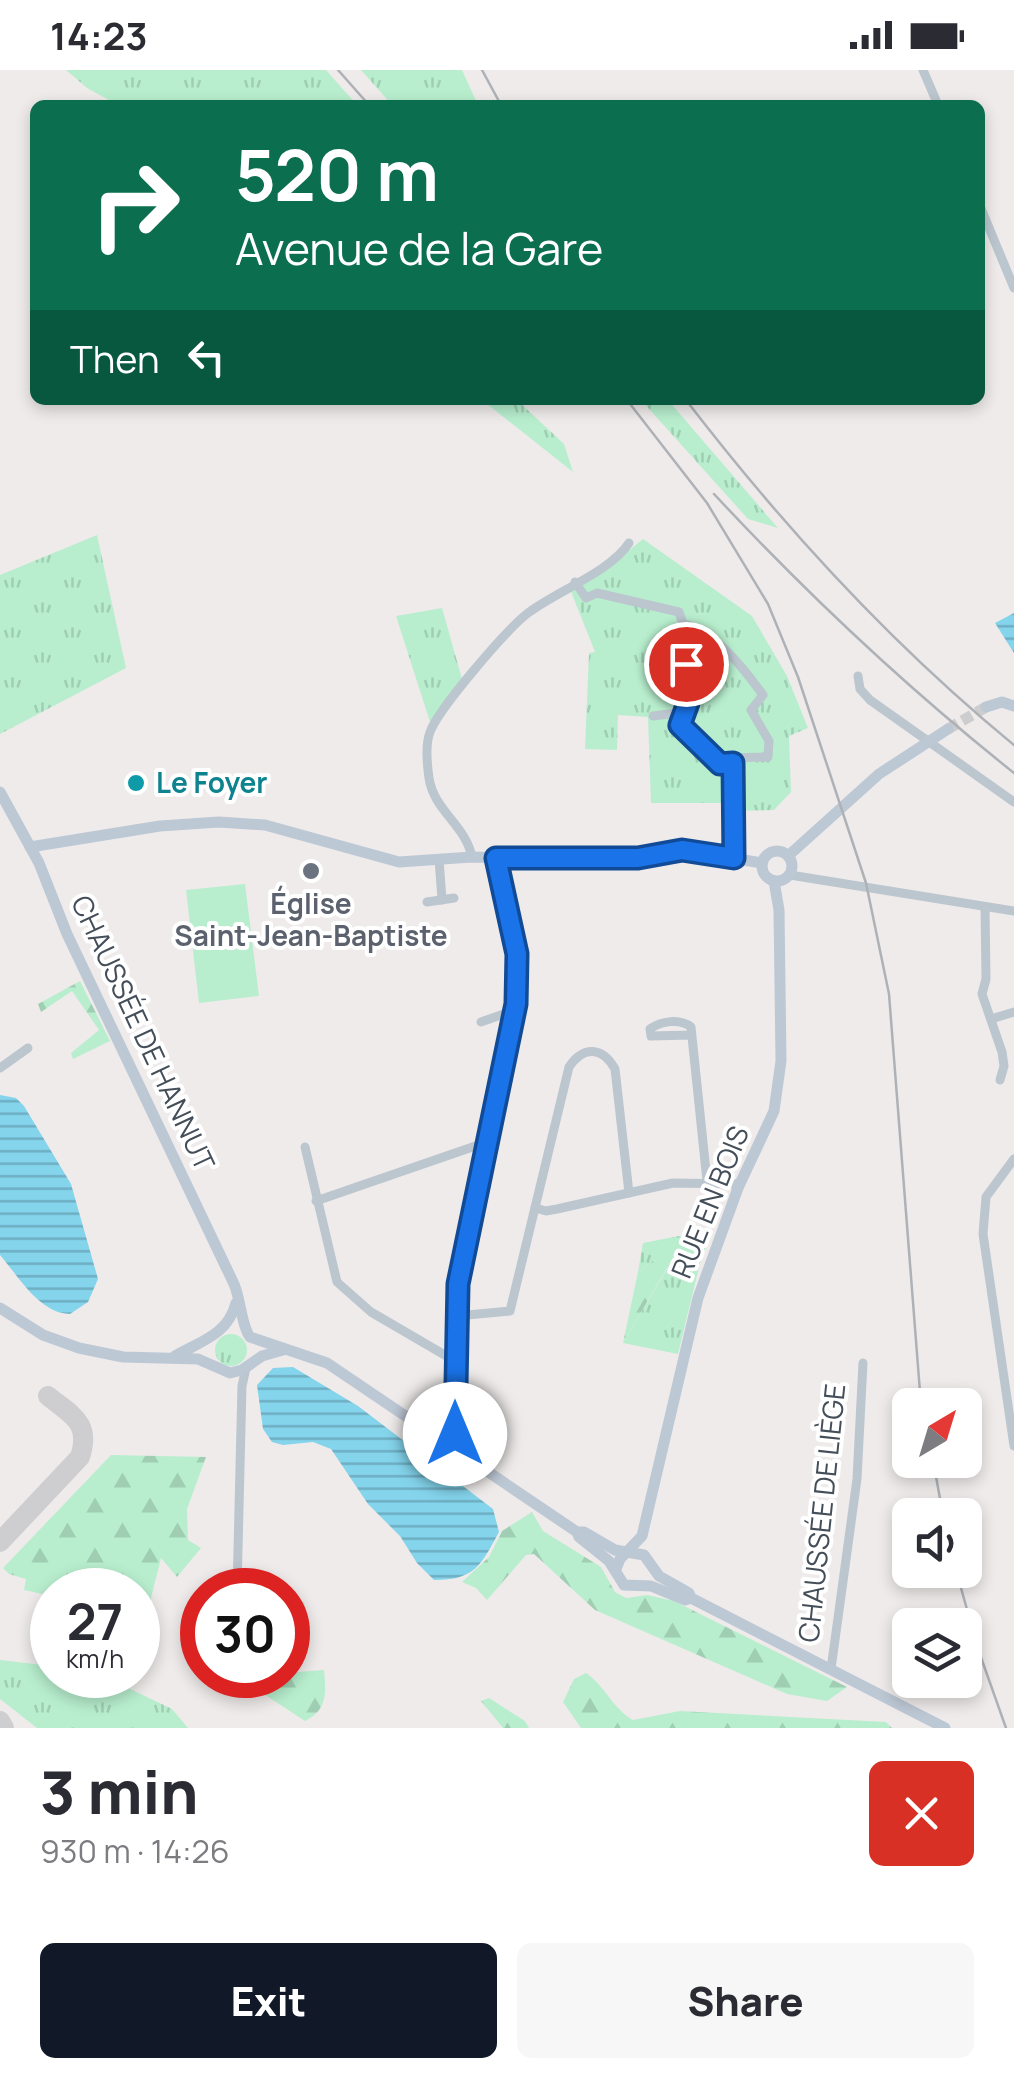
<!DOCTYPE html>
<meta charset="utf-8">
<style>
:root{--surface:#fff;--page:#f7f7f7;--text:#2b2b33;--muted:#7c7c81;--accent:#111827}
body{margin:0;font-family:Manrope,sans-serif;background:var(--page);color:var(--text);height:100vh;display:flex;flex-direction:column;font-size:38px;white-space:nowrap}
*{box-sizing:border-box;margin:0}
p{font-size:32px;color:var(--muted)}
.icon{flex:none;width:55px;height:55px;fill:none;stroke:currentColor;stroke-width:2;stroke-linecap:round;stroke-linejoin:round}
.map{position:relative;height:1658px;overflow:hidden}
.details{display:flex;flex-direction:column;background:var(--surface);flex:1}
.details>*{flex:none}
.hud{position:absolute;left:30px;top:30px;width:955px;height:305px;border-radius:15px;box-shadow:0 5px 15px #0003;background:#0b6e4f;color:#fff;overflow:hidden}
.needle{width:65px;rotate:38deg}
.fabs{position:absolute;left:892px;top:1318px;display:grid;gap:20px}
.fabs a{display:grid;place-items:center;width:90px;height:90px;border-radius:15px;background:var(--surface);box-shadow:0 5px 15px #0003;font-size:50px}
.speed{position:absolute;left:30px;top:1498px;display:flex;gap:20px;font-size:50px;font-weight:700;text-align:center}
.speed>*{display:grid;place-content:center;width:130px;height:130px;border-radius:50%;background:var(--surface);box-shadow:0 5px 15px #0003;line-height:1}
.speed small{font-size:25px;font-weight:400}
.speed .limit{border:15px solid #d22;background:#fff;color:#111}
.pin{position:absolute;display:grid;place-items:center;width:85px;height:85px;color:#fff;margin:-42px;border:5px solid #fff;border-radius:50%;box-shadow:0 2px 10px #0007}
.me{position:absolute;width:110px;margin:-55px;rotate:0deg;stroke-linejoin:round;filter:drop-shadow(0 0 8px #0008)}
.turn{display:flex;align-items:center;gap:35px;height:210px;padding:0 40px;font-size:45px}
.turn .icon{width:130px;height:130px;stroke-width:2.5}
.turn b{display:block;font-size:70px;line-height:85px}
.then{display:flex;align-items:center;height:95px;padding:0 40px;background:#0003;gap:20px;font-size:38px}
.round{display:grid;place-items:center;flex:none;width:105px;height:105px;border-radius:15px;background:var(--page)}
.headline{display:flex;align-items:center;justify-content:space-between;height:170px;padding:0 40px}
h1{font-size:60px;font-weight:800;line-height:75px}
.primary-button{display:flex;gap:20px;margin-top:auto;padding:20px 40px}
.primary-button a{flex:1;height:115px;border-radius:15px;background:var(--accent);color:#fff;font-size:40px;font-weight:800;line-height:115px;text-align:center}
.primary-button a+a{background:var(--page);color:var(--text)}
.status{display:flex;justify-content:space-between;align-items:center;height:70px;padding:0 50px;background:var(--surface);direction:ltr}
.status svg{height:28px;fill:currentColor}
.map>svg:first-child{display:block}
.grass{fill:url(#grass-tufts)}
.forest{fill:url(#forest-firs)}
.park{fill:#b8eece}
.water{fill:url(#water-rules)}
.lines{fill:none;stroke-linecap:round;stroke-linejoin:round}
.taxiway{stroke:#ceced0;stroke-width:20}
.secondary-tunnel{stroke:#cdccce;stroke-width:11;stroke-dasharray:11 5.5;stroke-linecap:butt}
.street{stroke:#bcc6cf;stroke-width:9}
.secondary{stroke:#bdc8d5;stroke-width:11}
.rail{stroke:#aeb1b6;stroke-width:2.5}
.route-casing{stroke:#114b97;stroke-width:25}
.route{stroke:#1a73e8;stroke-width:18}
.culture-dot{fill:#0f9aa8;stroke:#fff;stroke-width:4}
.worship-dot{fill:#6b7280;stroke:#fff;stroke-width:4}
.labels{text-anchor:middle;stroke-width:8;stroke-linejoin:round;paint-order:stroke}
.culture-label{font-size:28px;font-weight:bold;fill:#0d838f;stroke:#fff;text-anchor:start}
.worship-label{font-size:28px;font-weight:bold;fill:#5b616d;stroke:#fff}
.street-label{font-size:28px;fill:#444e59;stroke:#fff}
</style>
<div class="status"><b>14:23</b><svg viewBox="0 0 49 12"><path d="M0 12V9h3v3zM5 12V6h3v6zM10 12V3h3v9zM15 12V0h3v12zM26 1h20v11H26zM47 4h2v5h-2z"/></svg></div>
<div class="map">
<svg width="1014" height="1658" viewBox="0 0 1014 1658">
<defs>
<pattern id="grass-tufts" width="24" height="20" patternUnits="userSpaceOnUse" patternTransform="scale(2.5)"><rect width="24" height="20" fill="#b8eece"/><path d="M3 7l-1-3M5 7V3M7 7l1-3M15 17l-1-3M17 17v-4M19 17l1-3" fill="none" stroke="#9fceb3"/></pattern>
<pattern id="forest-firs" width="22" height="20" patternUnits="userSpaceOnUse" patternTransform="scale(2.5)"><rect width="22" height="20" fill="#b8eece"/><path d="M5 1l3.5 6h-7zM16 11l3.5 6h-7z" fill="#9fceb3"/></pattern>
<pattern id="water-rules" width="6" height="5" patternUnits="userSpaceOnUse" patternTransform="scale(2.5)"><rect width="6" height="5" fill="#84d4ec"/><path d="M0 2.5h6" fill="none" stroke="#6eaec2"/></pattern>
</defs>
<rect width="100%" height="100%" fill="#efebeb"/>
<g class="grass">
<path d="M66,0H326L357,35H118L87,18Z"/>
<path d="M361,0H462L478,35H392Z"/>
<path d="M482,330H517L564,374L573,402Z"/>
<path d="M641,330H668L778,458L748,449Z"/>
<path d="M97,465L126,598L0,664V505Z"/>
<path d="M643,469L752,546L787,606L808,658L789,666L791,722L774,740L727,741L726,733H651L648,647L618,645L617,680L585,679L589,583L595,582L570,519L610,496Z"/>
<path d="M442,538L462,609L430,652L396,546Z"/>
<path d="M679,1166L711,1168L702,1185L678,1284L623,1273L667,1199L654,1190L638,1202L643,1173Z"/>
<circle cx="231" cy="1280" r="16"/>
<path d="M0,1590L52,1596V1605H101L172,1639L188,1658H37L0,1629Z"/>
</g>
<g class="forest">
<path d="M80,911L110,971L73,989L71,983L99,960L72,921L41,942L38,934Z"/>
<path d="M654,1190L667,1198L623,1273L638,1202Z"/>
<path d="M111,1385L206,1387L187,1439L188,1470L201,1478L177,1507L161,1488L144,1556L138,1553V1520H52V1526L24,1520L26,1509L9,1504L3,1498Z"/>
<path d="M532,1442L543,1461L601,1497L615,1522L626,1528L647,1525L674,1531L847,1617L827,1631L787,1624L595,1540L534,1484L526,1485L487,1530L476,1518L462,1512L489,1487L502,1461Z"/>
<path d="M288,1531L304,1532L310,1567L288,1572Z"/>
<path d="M324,1600C326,1622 328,1640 305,1651L256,1619L255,1605Z"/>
<path d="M586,1603C606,1617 612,1638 633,1650L680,1641L886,1652L892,1658H581L563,1632L574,1609Z"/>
<path d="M489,1628L525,1651L529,1658H503L481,1631Z"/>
</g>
<path class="park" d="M245,814L259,926L199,933L186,820Z"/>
<g class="water">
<path d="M1014,543V583L995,553Z"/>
<path d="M0,1025L16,1028L24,1036L71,1114L98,1209L88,1232L70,1244C39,1243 19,1207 0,1185Z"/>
<path d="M293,1297L358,1336L493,1439L499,1462C481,1495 475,1510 434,1510L417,1493L400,1466L368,1434L331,1379L313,1372L283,1375L272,1372L263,1359L257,1315L273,1298Z"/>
</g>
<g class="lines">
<g class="taxiway">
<path d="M0,1472L80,1387C91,1353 73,1346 48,1326"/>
<path d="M0,1651L4,1658"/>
</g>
<path class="secondary-tunnel" d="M948,659L986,637"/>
<g class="street">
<path d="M923,0L938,35"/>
<path d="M980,136L1014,218"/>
<path d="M575,512L586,528L597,523L679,542L683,554C715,561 745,600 763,625L751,640L769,671L768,687L733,688V693H719L679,655L689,633L683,554"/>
<path d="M858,606L860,619L870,630L1014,732"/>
<path d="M653,646L685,642"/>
<path d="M733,693V788"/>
<path d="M472,787C465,754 434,741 429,708C427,694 425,675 430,662C439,638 507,559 528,543C557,521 610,502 629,473"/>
<path d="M439,789L442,830"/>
<path d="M790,805L1014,841"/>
<path d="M427,832L454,828"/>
<path d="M985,838L986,909L982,924L1002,982L1004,996L1000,1010"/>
<path d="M991,949L1014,942"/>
<path d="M481,952L515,940"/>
<path d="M691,965L651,966L650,959C661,951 680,948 691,957L707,1111"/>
<path d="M0,998L28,978"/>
<path d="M305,1077L337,1212L371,1242L455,1291"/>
<path d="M1014,1089L986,1127L983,1164L1014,1376"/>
<path d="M316,1131L487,1072"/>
<path d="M535,1138L546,1141L557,1139L673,1113L740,1114"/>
<path d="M457,1246L510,1241L569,997C583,976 602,976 615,999L629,1123"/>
<path d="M427,1360L443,1359L455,1350"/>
<path d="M459,1380L455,1368L457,1214L516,934L517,883L496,788"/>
<path d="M237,1520L242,1316L246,1298"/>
<path d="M831,1599L857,1409L863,1293"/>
</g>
<g class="secondary">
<path d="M986,637L1002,632L1014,636"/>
<path d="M0,722L39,793L67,864L234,1214C241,1231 240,1247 248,1264"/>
<path d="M30,777L160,756L219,752L265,755L399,792L472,787L576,790L637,788L682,780L762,793"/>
<circle cx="777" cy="796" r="15"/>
<path d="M788,786L879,704L948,659"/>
<path d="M0,1238L43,1265L79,1278L123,1287L198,1289L230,1303L242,1300L262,1286L283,1280"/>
<path d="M250,1267L327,1293L577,1462H584L615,1480L644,1485L659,1506L689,1523L691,1528L945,1658"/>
<path d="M175,1286C199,1272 228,1265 236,1233"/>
<path d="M577,1462L579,1467L609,1491L624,1515L651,1516L685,1530L691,1528"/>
<path d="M616,1499L620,1489L642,1466L698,1228L738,1118L774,1041L781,991L779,840L774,811"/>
</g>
<g class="rail">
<path d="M338,0L369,35"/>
<path d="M482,0L501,35"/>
<path d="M627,330L707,433L768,534L798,607L866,813L889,924L921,1335"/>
<path d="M686,330C782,455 892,575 1014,675"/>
<path d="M714,424C808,525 906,617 1014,703"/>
<path d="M933,1390L943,1445"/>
<path d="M956,1500L978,1579L1006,1658"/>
</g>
</g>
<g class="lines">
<defs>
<path id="route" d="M455,1364L458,1214L516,934L517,884L496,788H638L682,780L734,788L733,693L720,694L680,655L688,633L686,594"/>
</defs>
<use href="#route" class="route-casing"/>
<use href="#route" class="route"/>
</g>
<circle class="culture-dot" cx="136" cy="713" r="10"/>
<circle class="worship-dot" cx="311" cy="801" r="10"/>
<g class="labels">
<g class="culture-label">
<text x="156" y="723">Le Foyer</text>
</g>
<g class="worship-label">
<text x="311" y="844">Église<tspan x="311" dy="32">Saint-Jean-Baptiste</tspan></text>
</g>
<g class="street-label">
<text transform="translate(143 963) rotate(65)" y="10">CHAUSSÉE DE HANNUT</text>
<text transform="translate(710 1132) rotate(-68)" y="10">RUE EN BOIS</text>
<text transform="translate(822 1443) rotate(-84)" y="10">CHAUSSÉE DE LIÈGE</text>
</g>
</g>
</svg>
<div class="fabs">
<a><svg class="needle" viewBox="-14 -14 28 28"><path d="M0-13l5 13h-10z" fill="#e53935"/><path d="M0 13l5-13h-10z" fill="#7c7c81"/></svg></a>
<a><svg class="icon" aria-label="sound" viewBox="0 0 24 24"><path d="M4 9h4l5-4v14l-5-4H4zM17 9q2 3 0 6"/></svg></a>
<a><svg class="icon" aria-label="layers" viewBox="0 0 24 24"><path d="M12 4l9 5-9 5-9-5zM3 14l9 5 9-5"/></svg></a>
</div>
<div class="speed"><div>27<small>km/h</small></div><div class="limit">30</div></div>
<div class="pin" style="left:686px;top:594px;background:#d93025"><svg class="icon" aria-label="arrive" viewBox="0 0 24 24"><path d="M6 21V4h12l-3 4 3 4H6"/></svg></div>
<svg class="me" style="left:455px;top:1364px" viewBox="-20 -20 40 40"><circle r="19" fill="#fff"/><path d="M0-13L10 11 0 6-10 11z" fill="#1a73e8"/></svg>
<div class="hud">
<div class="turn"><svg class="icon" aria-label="right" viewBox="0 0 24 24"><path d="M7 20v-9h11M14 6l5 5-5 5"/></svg><div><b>520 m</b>Avenue de la Gare</div></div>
<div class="then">Then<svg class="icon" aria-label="left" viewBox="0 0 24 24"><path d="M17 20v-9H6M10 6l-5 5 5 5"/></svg></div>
</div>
</div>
<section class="details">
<div class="headline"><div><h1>3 min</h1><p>930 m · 14:26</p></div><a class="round" style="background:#d93025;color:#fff"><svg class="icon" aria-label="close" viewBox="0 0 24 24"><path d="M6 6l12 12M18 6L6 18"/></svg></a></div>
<div class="primary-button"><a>Exit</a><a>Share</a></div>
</section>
